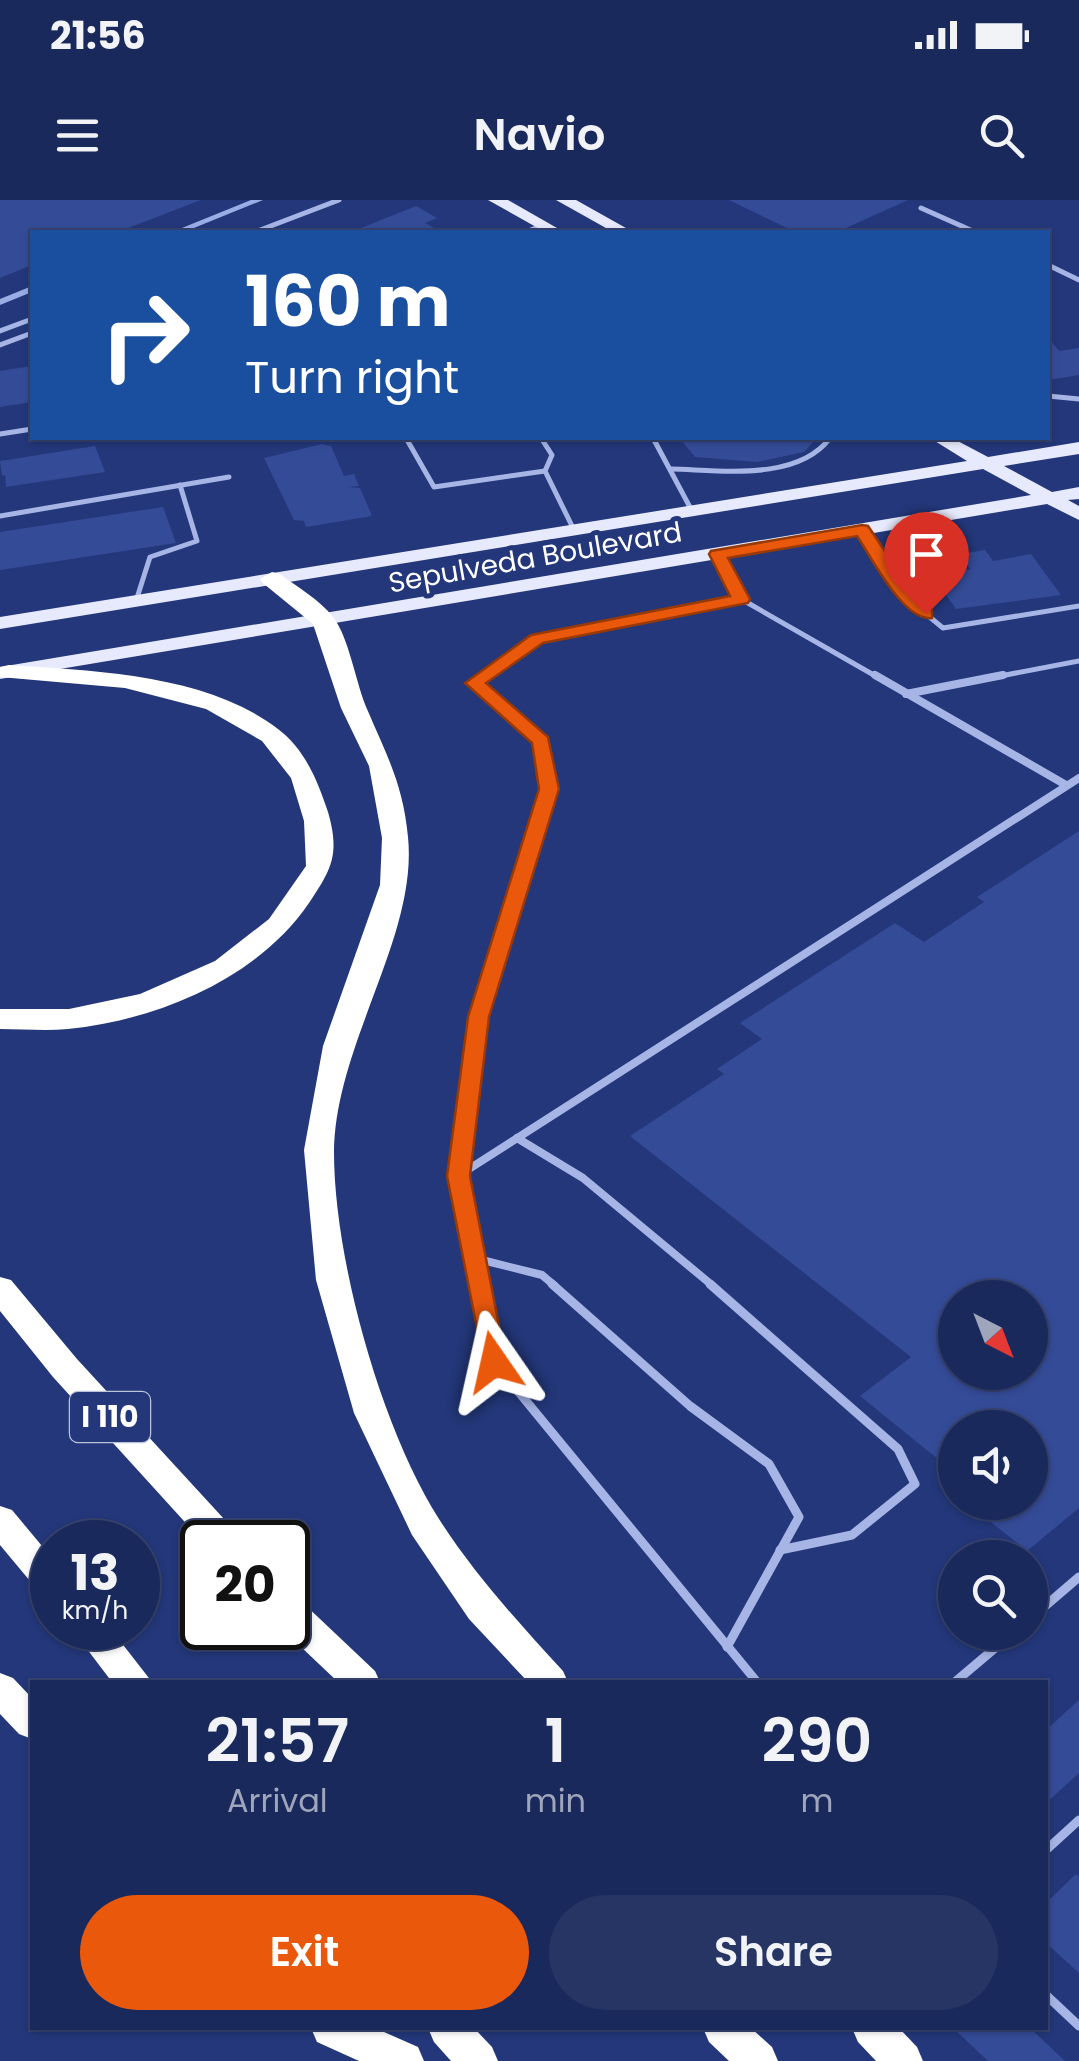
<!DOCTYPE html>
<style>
:root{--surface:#1a295c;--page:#273565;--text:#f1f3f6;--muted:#9fa6bb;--line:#384572;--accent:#ea580c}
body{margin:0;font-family:Poppins,sans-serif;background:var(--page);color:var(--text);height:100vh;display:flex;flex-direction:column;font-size:38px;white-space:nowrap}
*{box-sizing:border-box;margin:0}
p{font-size:32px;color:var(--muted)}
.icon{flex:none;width:55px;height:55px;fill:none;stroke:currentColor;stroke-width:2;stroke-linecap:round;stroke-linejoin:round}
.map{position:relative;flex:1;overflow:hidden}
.panel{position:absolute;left:30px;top:1480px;width:1018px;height:350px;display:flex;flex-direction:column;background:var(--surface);border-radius:0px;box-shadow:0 2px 8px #0004,0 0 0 2px var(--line)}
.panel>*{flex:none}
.hud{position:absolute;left:30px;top:30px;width:1020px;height:210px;border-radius:0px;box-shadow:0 2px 8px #0004,0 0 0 2px var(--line);background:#1a4fa0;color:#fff;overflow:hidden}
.needle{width:65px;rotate:138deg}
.tools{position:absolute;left:938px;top:1080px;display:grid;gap:20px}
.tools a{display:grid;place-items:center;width:110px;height:110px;border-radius:50%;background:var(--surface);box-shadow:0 2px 8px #0004,0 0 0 2px var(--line);font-size:50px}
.speed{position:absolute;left:30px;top:1320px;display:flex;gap:20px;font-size:50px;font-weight:700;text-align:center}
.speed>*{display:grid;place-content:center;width:130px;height:130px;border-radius:50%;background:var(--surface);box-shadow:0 2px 8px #0004,0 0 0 2px var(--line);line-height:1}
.speed small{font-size:25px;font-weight:400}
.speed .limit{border:5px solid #111;border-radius:15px;background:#fff;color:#111}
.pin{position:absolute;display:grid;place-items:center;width:85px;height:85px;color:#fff;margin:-102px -42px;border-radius:50% 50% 50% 0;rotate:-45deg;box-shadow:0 0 10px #0007}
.pin .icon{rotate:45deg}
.me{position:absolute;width:110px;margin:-55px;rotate:349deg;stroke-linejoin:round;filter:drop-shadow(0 0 8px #0008)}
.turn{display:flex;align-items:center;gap:35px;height:210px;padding:0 50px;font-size:45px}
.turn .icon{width:130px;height:130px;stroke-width:2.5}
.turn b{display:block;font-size:70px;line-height:85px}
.eta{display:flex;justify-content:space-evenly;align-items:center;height:170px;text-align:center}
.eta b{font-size:60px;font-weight:600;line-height:70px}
.button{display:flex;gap:20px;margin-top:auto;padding:20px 50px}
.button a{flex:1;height:115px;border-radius:60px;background:var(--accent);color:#fff;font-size:40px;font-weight:600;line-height:115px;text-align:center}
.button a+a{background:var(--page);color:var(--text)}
.status{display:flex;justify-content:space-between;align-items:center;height:70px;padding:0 50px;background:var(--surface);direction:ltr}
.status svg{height:28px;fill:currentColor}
header{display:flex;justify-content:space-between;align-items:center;height:130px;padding:0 50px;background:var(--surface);font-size:45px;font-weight:600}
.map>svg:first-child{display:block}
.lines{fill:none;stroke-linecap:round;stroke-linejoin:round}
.stream{fill:#9aade5;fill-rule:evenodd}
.building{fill:#344b97;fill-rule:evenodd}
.service-far2{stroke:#a6b5e5;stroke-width:5}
.service-far1{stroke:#a6b5e5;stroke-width:8}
.service{stroke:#a6b5e5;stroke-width:9}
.primary{fill:#e7eafc;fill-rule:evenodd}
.motorway{fill:#fff;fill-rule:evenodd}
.route{fill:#ea580c;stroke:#983908;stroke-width:2.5}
.labels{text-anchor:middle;stroke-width:10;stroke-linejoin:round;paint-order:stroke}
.far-street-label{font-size:28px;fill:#fff;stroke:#23377a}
.shield{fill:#23377a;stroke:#bdc3d7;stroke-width:2.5}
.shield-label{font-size:30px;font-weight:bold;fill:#fff}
</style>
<div class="status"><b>21:56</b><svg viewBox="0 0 49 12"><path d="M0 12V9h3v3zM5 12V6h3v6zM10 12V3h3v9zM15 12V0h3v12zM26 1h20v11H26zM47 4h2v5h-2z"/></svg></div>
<header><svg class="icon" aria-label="menu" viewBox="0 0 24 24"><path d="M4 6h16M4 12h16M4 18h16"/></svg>Navio<svg class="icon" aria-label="search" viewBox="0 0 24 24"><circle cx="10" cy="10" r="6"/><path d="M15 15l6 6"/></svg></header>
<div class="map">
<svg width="1079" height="1861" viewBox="0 0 1079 1861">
<rect width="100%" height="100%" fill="#23377a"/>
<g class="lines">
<g class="stream">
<path d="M251,0H263L184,32H172Z"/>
<path d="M32,86V92L0,105V99Z"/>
</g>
</g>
<g class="building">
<path d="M0,0H201L118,32H32V65L0,78Z"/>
<path d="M729,0H908L837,32H795Z"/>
<path d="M416,6L437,18L425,23L442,32H351Z"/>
<path d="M1048,137L1059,151L1079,148V175L1048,180Z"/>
<path d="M32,166V202L0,207V171Z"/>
<path d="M685,238H817L804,252L757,262L695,257L681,240Z"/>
<path d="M322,244L331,246L344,276L354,274L359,286L348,287L360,288L372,316L306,327L304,321L294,320L264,258Z"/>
<path d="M95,246L105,272L6,287L5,275L2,276L0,261Z"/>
<path d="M163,307L176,343L0,370V332Z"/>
<path d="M985,350L993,361L1031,354L1061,395L956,409L933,376L970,369L960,354Z"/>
<path d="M1079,631V1308L1027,1351L966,1302H1030V1228H955V1273L860,1196L911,1157L630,936L724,874L717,869L762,839L740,823L895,723L924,742L984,702L977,697ZM955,1098H1030V1172H955Z"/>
<path d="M1079,1500V1573L1045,1604V1531Z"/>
<path d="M1076,1674L1079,1677V1773L1045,1742V1704Z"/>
<path d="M953,1828H1030L1065,1861H988Z"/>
</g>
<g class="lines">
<g class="service-far2">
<path d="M921,8L975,32"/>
<path d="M255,32L339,0"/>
<path d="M526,32L543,25"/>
<path d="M1048,65L1079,80"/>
<path d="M0,131L32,119"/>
<path d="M0,145L32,133"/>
<path d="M1048,196L1079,199"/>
<path d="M0,234L32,229"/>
<path d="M406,238L434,287L545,271"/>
<path d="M541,238L552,255L545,271L574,330"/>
<path d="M653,238L692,311"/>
<path d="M671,269C720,270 797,282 830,238"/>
<path d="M0,316L229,277"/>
<path d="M862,330L909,400L943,428L1079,406"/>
<path d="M741,399L879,478"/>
<path d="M136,401L150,357L197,341L180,285"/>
<path d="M481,478L538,439L741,399L718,355"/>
<path d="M990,478L1079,461"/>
</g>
<g class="service-far1">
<path d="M485,475L474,483L541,541L549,589L478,817L458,976L1079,578"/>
<path d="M875,475L1066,585"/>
<path d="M906,494L1003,475"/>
<path d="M517,938L583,978L713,1086"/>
<path d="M458,976L479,1086"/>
<path d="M474,1058L542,1075L555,1086"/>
</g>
<g class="service">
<path d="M479,1084L494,1162L757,1482"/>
<path d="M552,1084L690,1206L769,1264L799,1317L727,1447"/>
<path d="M710,1084L898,1249L915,1284L852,1335L780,1350"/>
<path d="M1030,1419L1079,1377"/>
<path d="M955,1482L1014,1432"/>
<path d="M1045,1651L1079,1620"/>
<path d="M1045,1794L1079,1826"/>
</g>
<g class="primary">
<path d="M488,0H508L564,32H545Z"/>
<path d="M556,0H576L633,32H613Z"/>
<path d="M930,238H952L988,257L1079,242V254L1004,266L1052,292L1079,287V299L1068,300L1079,306V320L1047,304L0,479V467L1031,295L983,269L0,429V417L967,261Z"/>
</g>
<g class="motorway">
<path d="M272,372L280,374C297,387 320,400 333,417C349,437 356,484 367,509C387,556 403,584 408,637C418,737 335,844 334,952C334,1059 381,1228 439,1319C475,1375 518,1422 563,1471L568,1482H528L469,1419L412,1335L354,1213L316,1080L304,950L323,846L380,685L382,638L369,566L341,508L313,424L264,384L260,379Z"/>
<path d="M9,465C95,471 207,474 278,529C305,549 318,582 328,612C340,654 332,669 309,703C258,778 158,820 68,829C46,831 22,829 0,829V809H69L140,794L215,761L269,719L306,666L304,621L291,578L262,541L206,509L125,488L0,477V467Z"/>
<path d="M0,1077L11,1080L77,1159L236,1332L241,1342H203L53,1177L0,1111Z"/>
<path d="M0,1306L12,1310L52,1358V1398L40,1393L0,1345Z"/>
<path d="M288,1397L301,1401L375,1471L380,1482H338L281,1428H288Z"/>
<path d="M71,1428H110L152,1482H112Z"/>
<path d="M0,1473L13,1478L32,1498V1539L19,1534L0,1514Z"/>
<path d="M311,1828H375L418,1847L424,1861H359L317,1842Z"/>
<path d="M428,1828H474L492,1847L498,1861H451L434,1842Z"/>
<path d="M703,1828H751L772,1847L778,1861H729L709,1842Z"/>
<path d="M852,1828H899L917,1847L923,1861H876L858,1842Z"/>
</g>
</g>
<path class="route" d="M862,325L868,326L915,396L932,410V418C904,422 872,358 857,336L728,358L750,399L748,403L543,443L486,483L548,537L559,589L489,817L470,976L506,1162L502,1169H485L447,976L468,817L539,589L532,543L465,483L531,435L730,396L709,354L711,351Z"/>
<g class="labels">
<g class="far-street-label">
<text transform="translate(535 357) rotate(-10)" y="10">Sepulveda Boulevard</text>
</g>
<rect class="shield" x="70" y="1192" width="80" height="50" rx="8"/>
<g class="shield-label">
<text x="110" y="1227">I 110</text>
</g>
</g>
</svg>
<div class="tools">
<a><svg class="needle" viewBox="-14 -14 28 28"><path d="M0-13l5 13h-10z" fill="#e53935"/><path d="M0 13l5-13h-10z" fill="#9fa6bb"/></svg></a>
<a><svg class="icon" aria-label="sound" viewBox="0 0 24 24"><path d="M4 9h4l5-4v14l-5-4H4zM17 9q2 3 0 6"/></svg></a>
<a><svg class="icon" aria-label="search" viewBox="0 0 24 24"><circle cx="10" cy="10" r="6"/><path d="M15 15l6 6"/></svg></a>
</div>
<div class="speed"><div>13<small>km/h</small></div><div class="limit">20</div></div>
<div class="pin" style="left:926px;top:414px;background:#d93025"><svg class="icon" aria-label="arrive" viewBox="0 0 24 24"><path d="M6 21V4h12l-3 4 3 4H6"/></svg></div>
<svg class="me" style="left:494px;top:1162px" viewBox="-20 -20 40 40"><path d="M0-17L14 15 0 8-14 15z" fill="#ea580c" stroke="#fff" stroke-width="4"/></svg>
<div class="hud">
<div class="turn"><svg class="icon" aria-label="right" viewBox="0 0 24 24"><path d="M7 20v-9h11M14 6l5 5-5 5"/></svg><div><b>160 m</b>Turn right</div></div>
</div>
<section class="panel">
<div class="eta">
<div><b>21:57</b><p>Arrival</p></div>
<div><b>1</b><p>min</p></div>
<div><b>290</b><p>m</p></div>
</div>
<div class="button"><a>Exit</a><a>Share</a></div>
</section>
</div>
